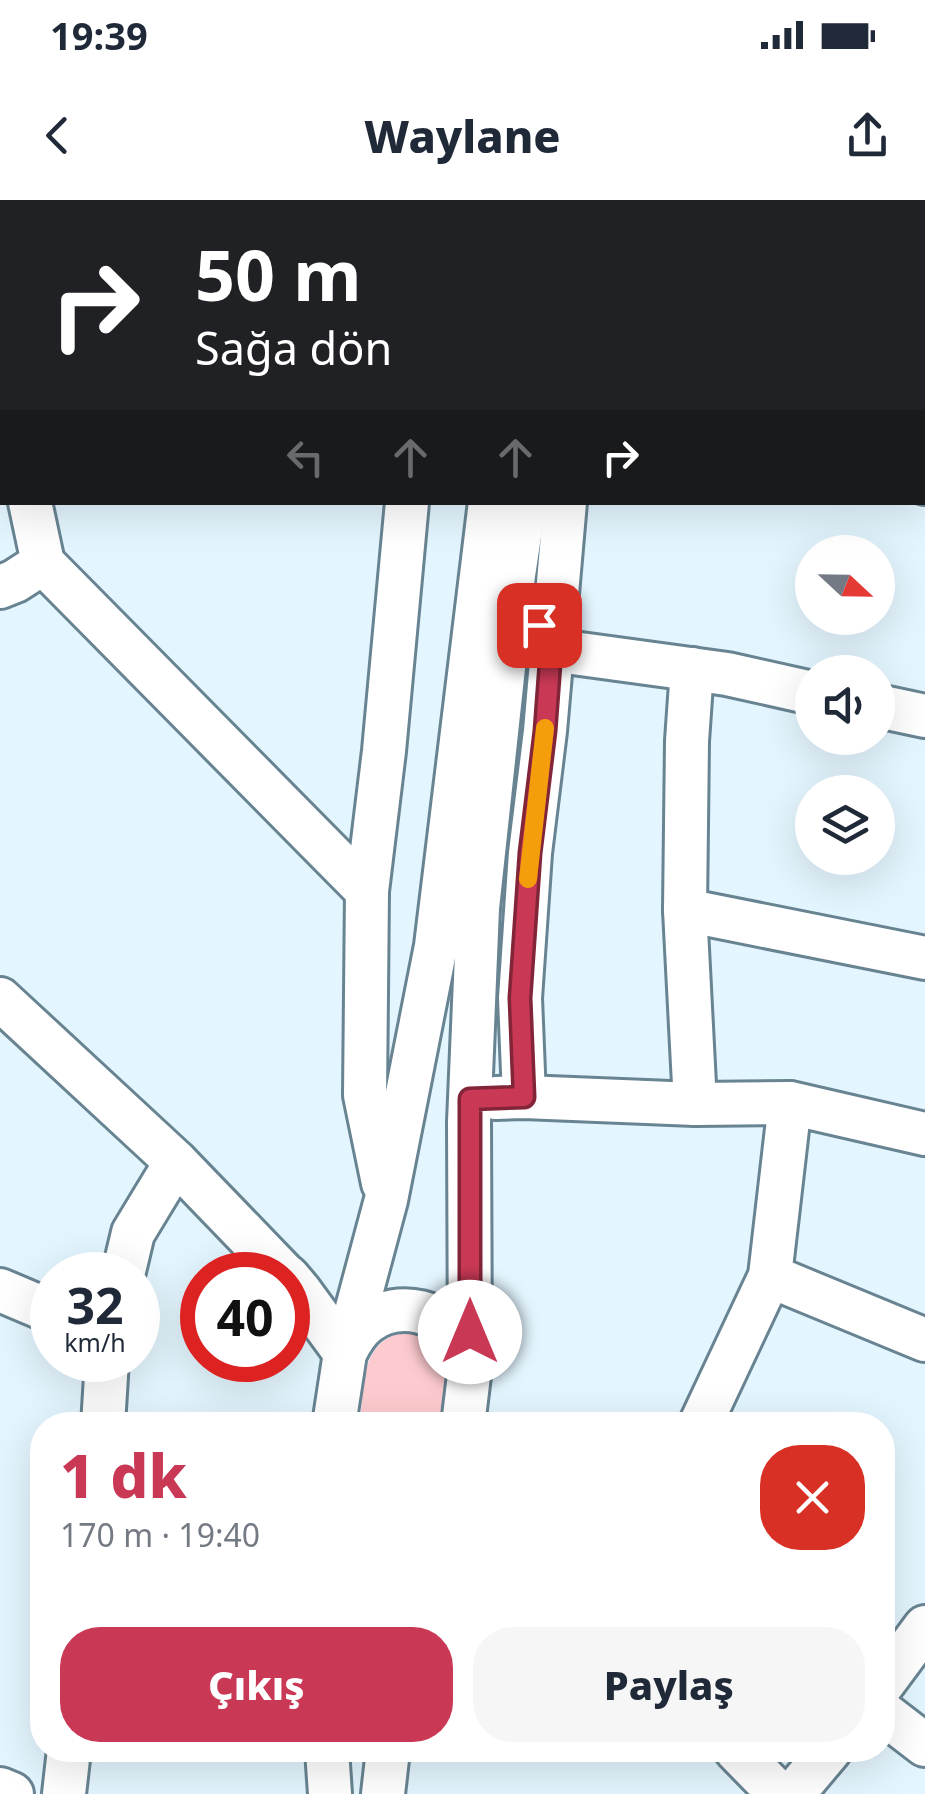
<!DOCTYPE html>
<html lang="tr">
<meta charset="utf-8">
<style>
:root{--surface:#fff;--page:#f6f6f7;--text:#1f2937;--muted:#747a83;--accent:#c93956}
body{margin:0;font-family:"Noto Sans",sans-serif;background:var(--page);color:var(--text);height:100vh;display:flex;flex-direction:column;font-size:38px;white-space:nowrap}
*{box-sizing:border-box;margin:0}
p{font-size:32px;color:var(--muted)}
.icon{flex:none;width:55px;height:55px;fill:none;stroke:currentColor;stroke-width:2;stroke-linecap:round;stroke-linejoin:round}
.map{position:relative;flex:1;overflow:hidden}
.side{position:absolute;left:30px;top:1212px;width:865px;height:350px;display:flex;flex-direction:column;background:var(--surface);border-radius:40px;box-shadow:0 10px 40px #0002}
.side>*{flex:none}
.guide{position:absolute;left:0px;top:0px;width:925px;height:305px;box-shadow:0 10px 40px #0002;background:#202124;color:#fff;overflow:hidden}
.needle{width:65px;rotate:112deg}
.fabs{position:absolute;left:795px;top:335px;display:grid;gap:20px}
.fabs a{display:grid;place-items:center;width:100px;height:100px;border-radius:50%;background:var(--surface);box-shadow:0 10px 40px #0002;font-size:50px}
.speed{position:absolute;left:30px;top:1052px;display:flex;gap:20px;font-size:50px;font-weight:700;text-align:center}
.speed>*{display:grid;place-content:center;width:130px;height:130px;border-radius:50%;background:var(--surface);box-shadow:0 10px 40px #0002;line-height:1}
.speed small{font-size:25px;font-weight:400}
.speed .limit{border:15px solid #d22;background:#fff;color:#111}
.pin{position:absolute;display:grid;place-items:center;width:85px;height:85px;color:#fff;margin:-42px;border-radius:20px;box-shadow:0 5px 15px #0006}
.me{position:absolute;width:110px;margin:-55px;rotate:0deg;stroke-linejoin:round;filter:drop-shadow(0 0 8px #0008)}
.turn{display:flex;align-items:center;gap:35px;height:210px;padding:0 30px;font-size:45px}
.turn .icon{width:130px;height:130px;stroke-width:2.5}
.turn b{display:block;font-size:70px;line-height:85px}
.lanes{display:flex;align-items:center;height:95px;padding:0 30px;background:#0003;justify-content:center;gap:50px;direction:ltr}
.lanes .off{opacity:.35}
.round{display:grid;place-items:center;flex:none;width:105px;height:105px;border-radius:40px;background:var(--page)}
.headline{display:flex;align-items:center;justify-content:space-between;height:170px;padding:0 30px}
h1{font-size:60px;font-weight:800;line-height:75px;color:var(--accent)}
.primary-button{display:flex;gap:20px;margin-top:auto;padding:20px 30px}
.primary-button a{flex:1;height:115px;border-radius:40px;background:var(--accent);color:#fff;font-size:40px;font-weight:800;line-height:115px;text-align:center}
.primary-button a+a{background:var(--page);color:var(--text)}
.status{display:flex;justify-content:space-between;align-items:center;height:70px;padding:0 50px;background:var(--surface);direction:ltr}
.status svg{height:28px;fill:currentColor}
header{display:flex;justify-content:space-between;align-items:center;height:130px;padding:0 30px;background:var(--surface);font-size:45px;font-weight:800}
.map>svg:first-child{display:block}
.green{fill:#fdcbcf}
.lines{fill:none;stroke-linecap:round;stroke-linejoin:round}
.minor-casing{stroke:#688492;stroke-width:48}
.minor{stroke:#fff;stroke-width:42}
.route-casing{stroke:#832538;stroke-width:25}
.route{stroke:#c93956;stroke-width:18}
.slow{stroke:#f59e0b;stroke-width:18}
</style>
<div class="status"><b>19:39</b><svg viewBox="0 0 49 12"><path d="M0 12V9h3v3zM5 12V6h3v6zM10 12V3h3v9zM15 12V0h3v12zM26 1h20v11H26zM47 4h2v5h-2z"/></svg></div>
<header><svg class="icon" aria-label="back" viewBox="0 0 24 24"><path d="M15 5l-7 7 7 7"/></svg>Waylane<svg class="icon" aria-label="share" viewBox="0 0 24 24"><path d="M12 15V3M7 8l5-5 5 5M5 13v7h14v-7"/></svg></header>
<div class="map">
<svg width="925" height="1594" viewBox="0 0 925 1594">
<rect width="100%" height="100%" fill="#e3f5fe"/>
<path class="green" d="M406,1132C459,1141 444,1186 439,1225H360C365,1186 359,1140 406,1132Z"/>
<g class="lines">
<defs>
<g id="minor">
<path d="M509,0V2"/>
<path d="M437,2L438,0"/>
<path d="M563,2L564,0"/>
<path d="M0,166L2,178"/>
<path d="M922,282L925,283"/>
<path d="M43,363L367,691"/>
<path d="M0,387L15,381L43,363L30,302"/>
<path d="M540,428L551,450L727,474L812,493"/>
<path d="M692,469L687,541L685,710L695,904"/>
<path d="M878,506L925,516"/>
<path d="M685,710L925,758"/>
<path d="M0,799L176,962L285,1075"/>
<path d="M524,897L520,798L530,653L545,531L565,302"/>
<path d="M496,898L524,897L695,904L790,903L925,934"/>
<path d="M383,983L365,895L367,691L384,551L407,302"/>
<path d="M123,1075L133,1033L176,962"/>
<path d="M770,1076L925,1140"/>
<path d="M288,1077L299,1090L345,1153C351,1141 357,1130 368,1122C399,1099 446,1111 463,1145C466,1152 468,1160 470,1168"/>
<path d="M0,1090L52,1112"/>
<path d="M103,1225L107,1160"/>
<path d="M334,1225L345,1153L386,1000L436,746L490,302"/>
<path d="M463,1225L470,1167L469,922L478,708L514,375L525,302"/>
<path d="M700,1225L770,1076L790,903"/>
<path d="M882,1485L925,1427"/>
<path d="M882,1512L925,1545"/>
<path d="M327,1550L330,1594"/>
<path d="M736,1550L779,1594"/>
<path d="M0,1589L12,1594"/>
<path d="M64,1594L69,1550"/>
<path d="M383,1594L388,1550"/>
<path d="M793,1594L830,1550"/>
</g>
</defs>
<use href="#minor" class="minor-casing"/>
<use href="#minor" class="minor"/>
</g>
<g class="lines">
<defs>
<path id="route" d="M470,1132V899L524,897L520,798L530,653L545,531L551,450L539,425"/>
</defs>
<use href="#route" class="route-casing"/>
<use href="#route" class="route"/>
<path class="slow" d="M528,679L545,528"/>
</g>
</svg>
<div class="fabs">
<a><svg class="needle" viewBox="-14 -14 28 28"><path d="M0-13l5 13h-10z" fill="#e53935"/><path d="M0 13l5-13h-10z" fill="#747a83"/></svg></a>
<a><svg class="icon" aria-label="sound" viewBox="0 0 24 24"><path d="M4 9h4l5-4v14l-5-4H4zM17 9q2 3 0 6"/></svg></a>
<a><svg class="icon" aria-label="layers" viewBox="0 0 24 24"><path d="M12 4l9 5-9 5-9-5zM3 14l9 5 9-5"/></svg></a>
</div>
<div class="speed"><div>32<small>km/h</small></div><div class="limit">40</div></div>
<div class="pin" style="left:539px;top:425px;background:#d93025"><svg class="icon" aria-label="arrive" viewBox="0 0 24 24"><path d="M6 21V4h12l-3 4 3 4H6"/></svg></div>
<svg class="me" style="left:470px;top:1132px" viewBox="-20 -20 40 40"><circle r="19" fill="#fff"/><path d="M0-13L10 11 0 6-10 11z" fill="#c93956"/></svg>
<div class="guide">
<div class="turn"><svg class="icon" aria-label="right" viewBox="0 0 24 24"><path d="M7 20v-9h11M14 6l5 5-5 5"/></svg><div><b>50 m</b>Sağa dön</div></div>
<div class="lanes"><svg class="icon off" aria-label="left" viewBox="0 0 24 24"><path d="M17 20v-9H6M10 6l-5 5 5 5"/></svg><svg class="icon off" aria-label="ahead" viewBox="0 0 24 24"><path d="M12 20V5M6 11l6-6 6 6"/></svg><svg class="icon off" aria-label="ahead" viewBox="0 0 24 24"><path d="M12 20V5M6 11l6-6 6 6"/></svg><svg class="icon" aria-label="right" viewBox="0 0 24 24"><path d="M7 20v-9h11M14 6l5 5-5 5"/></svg></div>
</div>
<section class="side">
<div class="headline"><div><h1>1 dk</h1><p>170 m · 19:40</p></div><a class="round" style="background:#d93025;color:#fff"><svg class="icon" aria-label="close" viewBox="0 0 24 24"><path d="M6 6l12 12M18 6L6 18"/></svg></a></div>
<div class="primary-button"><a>Çıkış</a><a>Paylaş</a></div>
</section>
</div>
